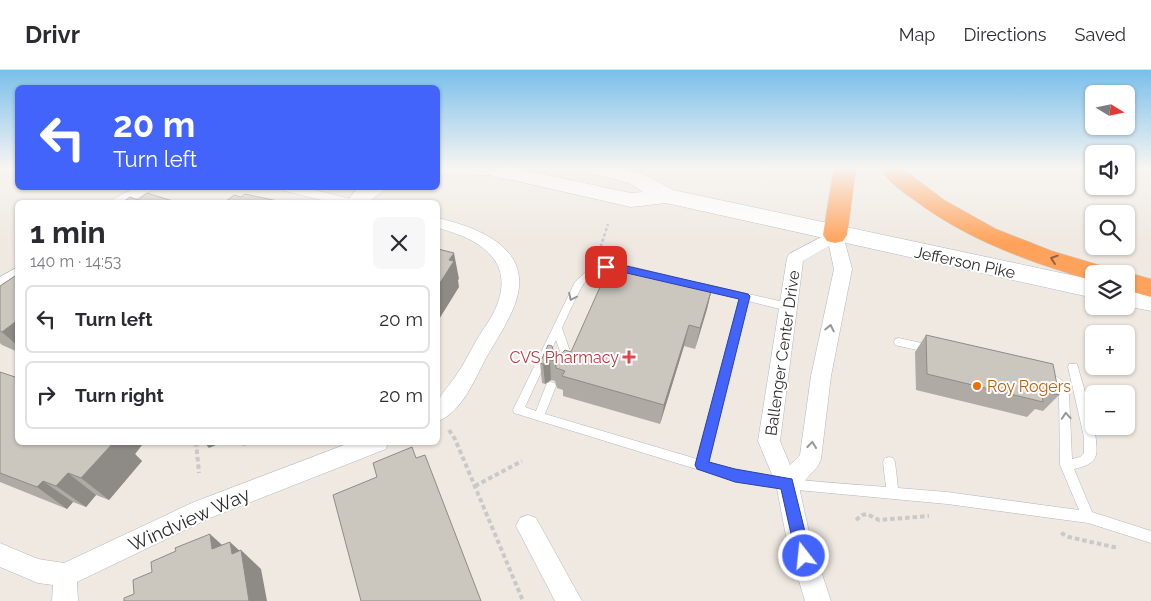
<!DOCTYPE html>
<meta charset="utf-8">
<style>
:root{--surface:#fff;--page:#f7f7f7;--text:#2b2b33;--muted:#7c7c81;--line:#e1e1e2}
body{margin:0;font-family:Raleway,sans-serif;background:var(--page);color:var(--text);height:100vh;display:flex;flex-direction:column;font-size:19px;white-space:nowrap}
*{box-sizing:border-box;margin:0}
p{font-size:16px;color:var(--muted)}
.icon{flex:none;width:28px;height:28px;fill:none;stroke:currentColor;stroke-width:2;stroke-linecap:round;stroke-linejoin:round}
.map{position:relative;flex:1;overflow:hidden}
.side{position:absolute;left:15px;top:130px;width:425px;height:245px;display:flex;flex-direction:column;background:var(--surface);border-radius:8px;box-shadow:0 1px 4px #0004}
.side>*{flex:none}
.top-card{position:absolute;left:15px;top:15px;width:425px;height:105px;border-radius:8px;box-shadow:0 1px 4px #0004;background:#4264fb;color:#fff;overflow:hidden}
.needle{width:32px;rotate:100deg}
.tools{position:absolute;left:1085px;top:15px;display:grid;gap:10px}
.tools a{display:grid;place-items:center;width:50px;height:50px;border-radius:8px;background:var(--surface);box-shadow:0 1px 4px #0004;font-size:25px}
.pin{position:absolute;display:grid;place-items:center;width:42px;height:42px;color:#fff;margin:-21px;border-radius:10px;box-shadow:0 2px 8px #0006}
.me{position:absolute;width:55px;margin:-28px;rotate:344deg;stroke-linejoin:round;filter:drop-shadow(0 0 4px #0008)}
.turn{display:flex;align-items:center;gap:18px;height:105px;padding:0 15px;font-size:22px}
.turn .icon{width:65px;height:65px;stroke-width:2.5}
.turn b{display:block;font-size:35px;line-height:42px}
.round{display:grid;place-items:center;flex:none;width:52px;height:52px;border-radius:8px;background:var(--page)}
.summary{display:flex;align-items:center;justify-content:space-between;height:85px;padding:0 15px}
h1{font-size:30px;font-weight:700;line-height:38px}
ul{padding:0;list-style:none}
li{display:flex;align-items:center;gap:15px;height:68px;margin:0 10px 8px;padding:0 5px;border:2px solid var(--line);border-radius:8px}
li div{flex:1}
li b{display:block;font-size:19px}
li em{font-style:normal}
header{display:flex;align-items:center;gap:30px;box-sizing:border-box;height:70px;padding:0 25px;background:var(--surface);border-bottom:1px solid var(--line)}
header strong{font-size:24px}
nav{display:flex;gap:28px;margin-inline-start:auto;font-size:18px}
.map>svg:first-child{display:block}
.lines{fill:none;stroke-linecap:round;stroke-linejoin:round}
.lane-casing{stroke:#b4b7c1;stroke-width:1}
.street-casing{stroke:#b4b7c1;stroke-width:1}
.secondary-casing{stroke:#b4b7c1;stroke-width:1}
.highway-casing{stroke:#c9c9c9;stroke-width:1}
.path-far1{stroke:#c9c9c9;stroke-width:2.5;stroke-dasharray:3 2.5;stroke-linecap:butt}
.path{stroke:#c9c9c9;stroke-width:4;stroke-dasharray:4.5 3;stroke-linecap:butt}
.lane{fill:#fff;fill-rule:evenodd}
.street{fill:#fff;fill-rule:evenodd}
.secondary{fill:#fff;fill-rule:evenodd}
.highway{fill:#ffa35c;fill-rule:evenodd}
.wall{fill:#afaba4}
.shaded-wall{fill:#8e8b86}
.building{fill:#cbc7bf;stroke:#8e8b86}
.oneway{stroke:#8c6343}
.oneway2{stroke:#969696}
.route{fill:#4264fb;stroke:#2b41a3}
.health-dot{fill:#e0444e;stroke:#fff;stroke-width:2}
.food-dot{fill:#e8710a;stroke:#fff;stroke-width:2}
.labels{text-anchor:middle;stroke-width:4;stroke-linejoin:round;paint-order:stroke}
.street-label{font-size:16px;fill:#2e2e2e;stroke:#fff}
.health-label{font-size:16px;fill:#be3a42;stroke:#fff;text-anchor:end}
.food-label{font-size:16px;fill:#c56008;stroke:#fff;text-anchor:start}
.near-street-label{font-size:19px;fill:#2e2e2e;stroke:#fff}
</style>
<header>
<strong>Drivr</strong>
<nav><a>Map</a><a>Directions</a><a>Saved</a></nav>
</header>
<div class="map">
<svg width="1151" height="531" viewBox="0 0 1151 531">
<rect width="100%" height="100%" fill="#efe9e1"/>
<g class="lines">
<defs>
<g id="lane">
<path d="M609,193L629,196L670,206L672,208L667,211C639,205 599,186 581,218C574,231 568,245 562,258L571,284L566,295H558L557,292L561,284L556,270L525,337L536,341L547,313L551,312L555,313L556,316L545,344L697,389L739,229L697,218L695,216L700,213L788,233L793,237L788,241L748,231L708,392C765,410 826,412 886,417L883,392L885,388L889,387L893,388L895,392L898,418L947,422L1079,440L1060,395L1059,324C1054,315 1046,314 1042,306L1043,303H1051L1063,311L1069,324L1072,389L1080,387L1084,383V367L1068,297L1069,294H1077L1078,297C1083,317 1100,367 1096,385C1093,395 1082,397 1074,399L1092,442L1151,461V473L1088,453L947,434L787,419L735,411L514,343L513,340L575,212L590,198Z"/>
<path d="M899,268L930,275L934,276L935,279L934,282L930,283L895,275L894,272L895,269Z"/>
</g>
<g id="street">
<path d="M135,118H154L151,121L129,132H110L113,129Z"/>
<path d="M282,118H307L351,129L354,132H329L285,121Z"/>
<path d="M438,148C480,158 535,179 515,234C508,253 496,270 486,288C475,309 461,343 438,351C434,326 445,323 457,304C464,294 470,282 476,271C483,259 492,248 497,235C515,188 476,168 438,158Z"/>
<path d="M835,160L841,161L843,165L852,199L831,306L821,389L818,396L799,417L811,471L831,531H805L787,471L776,414L758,371L787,188L789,184ZM829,176L834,199L811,306L800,385L790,395L780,371L803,191Z"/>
<path d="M18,197V212L0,221V207Z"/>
<path d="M352,372H388L386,379L210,448L77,512L78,531H52L53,515L38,513L0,497V473L38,489L64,493L194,432Z"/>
<path d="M528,445L536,448L582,531H555L516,456L520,448Z"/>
</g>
<g id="secondary">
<path d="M438,98H514L631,123L643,122L629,113L590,103L587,98C626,95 640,101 673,120L1094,210V228L666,133L631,137L490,105L438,104Z"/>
<path d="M358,118H386C382,124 374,126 369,132H346Z"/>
<path d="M1126,217L1151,221V241L1126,236Z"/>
</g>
<g id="highway">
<path d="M834,98H856L847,165L843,171L835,173L827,171L823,165Z"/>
<path d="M880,98H902L944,130L996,159L1052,181L1109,198L1112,204H1094V211C1029,192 967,170 913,129C901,121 886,110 880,98Z"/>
<path d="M1126,202L1151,209V227L1126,220V204H1120Z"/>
</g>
</defs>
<use href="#lane" class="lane-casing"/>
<use href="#street" class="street-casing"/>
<use href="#secondary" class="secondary-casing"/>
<use href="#highway" class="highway-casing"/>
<path class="path-far1" d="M599,182L608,154"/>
<g class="path">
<path d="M449,360L455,369L523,531"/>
<path d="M196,372L199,403"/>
<path d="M244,372V374L250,372"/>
<path d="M475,416L522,391"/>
<path d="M856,450L862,445L867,444L879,450L929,446"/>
<path d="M1061,463L1069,467L1118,478"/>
</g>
<use href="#lane" class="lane"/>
<use href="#street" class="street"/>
<use href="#secondary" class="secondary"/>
<use href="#highway" class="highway"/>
</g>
<g class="wall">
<path d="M18,204V282L2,275L0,273V216Z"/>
<path d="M654,208L712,218L707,239L695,279L684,276L660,354L563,326V320L557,318L555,311L551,310L545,314L542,313L540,293L554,283L571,282Z"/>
<path d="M926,265L1059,325L1043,341L1035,339L1027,347L916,320L915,282Z"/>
<path d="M0,302L142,375L135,384L142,391L109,430L96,425L86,437L73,432L67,439L0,412Z"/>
</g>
<g class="shaded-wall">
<path d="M454,183L459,209L458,210L459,217L438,251V216L449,190Z"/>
<path d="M712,218L707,239L695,279L700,258Z"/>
<path d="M15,252L18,255V276L2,262Z"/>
<path d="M689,255L684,276L660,354L664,335Z"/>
<path d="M550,290L551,310L545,314L543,294Z"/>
<path d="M114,372H139L142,375L135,384L142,391L109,430L81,408Z"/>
<path d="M204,372H223L209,378Z"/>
<path d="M68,403L96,425L86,437L56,416Z"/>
<path d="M43,411L73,432L67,439L37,417Z"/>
<path d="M210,464L232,484L230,472L242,483L241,480L261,499L267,531H249L212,479Z"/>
</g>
<g class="building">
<path d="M147,123L176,132H123L130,127L138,130Z"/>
<path d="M245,124L282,132H225L234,125L241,127Z"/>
<path d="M438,179L454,183L449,190L454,191L438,216Z"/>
<path d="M609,197L654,208L655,204L712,218L700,258L689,255L664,335L562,306L565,301L556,298L555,291L550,290L543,294L540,293L548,275L552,276L554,283H562L565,280L571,282Z"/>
<path d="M18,204V253L15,252L2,262L0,261V216Z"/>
<path d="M926,265L1053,294L1059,325L1041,321L1043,332L927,304Z"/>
<path d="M0,302L18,308V372H114L81,408L68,403L56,416L43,411L37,417L0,403Z"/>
<path d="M412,377L416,388L425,385L481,531H361L333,425L377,407L373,393Z"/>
<path d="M210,464L212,479L230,472L232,484L241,480L249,531H124V528L134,524L133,510L152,502L151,492L176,481L175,478Z"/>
</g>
<defs><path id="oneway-chevron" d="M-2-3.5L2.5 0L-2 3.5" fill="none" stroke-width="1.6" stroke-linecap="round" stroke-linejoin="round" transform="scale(1.25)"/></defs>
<use class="oneway" href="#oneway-chevron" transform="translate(1054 189) rotate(-161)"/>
<g class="oneway2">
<use href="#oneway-chevron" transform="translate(572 227) rotate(116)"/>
<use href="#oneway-chevron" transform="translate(830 258) rotate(-78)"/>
<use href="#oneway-chevron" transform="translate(1066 346) rotate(-94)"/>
<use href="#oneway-chevron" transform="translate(812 375) rotate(-83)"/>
</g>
<linearGradient id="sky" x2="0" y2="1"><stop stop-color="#7abfeb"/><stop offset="0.57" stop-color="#f8f5f2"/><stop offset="1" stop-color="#f8f5f2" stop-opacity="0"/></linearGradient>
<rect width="1151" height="172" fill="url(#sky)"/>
<path class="route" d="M606,193L618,194L748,224L750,226L709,392L735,399L792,409L811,486L809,491L804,493L798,491L796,486L781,419L735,412L697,399L695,395L739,229L618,201L603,199L601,197Z"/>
<path class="health-dot" d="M626.5 279.5h5v5h5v5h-5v5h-5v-5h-5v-5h5z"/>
<circle class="food-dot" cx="977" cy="316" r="5"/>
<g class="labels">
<g class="street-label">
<text transform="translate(965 192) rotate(12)" y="6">Jefferson Pike</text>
<text transform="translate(782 283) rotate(-82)" y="6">Ballenger Center Drive</text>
</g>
<g class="health-label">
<text x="619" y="293">CVS Pharmacy</text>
</g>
<g class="food-label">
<text x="987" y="322">Roy Rogers</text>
</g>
<g class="near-street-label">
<text transform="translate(189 449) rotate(-24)" y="7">Windview Way</text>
</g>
</g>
</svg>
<div class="tools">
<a><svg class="needle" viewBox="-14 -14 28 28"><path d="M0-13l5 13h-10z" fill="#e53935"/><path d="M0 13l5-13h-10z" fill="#7c7c81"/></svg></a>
<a><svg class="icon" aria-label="sound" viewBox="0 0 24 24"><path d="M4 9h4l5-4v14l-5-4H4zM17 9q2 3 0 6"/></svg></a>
<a><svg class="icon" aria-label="search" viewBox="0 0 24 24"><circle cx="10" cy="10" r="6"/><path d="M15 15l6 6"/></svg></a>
<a><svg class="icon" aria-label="layers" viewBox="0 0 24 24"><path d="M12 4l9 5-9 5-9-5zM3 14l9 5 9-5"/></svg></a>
<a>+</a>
<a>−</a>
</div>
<div class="pin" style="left:606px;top:197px;background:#d93025"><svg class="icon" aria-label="arrive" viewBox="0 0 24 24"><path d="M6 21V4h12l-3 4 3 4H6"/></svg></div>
<svg class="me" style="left:804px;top:486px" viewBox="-20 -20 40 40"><circle r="17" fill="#4264fb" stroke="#fff" stroke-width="3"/><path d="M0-11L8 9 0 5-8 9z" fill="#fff"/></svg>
<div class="top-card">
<div class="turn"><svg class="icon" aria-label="left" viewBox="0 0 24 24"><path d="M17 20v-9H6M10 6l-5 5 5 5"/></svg><div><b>20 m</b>Turn left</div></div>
</div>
<section class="side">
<div class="summary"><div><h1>1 min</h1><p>140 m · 14:53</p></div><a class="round"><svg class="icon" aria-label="close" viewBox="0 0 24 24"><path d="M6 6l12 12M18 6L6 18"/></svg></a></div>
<ul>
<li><svg class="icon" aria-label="left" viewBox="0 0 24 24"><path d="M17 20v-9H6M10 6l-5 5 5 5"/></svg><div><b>Turn left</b></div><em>20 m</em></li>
<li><svg class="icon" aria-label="right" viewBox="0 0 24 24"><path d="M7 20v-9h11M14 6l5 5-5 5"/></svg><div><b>Turn right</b></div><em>20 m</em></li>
</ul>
</section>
</div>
